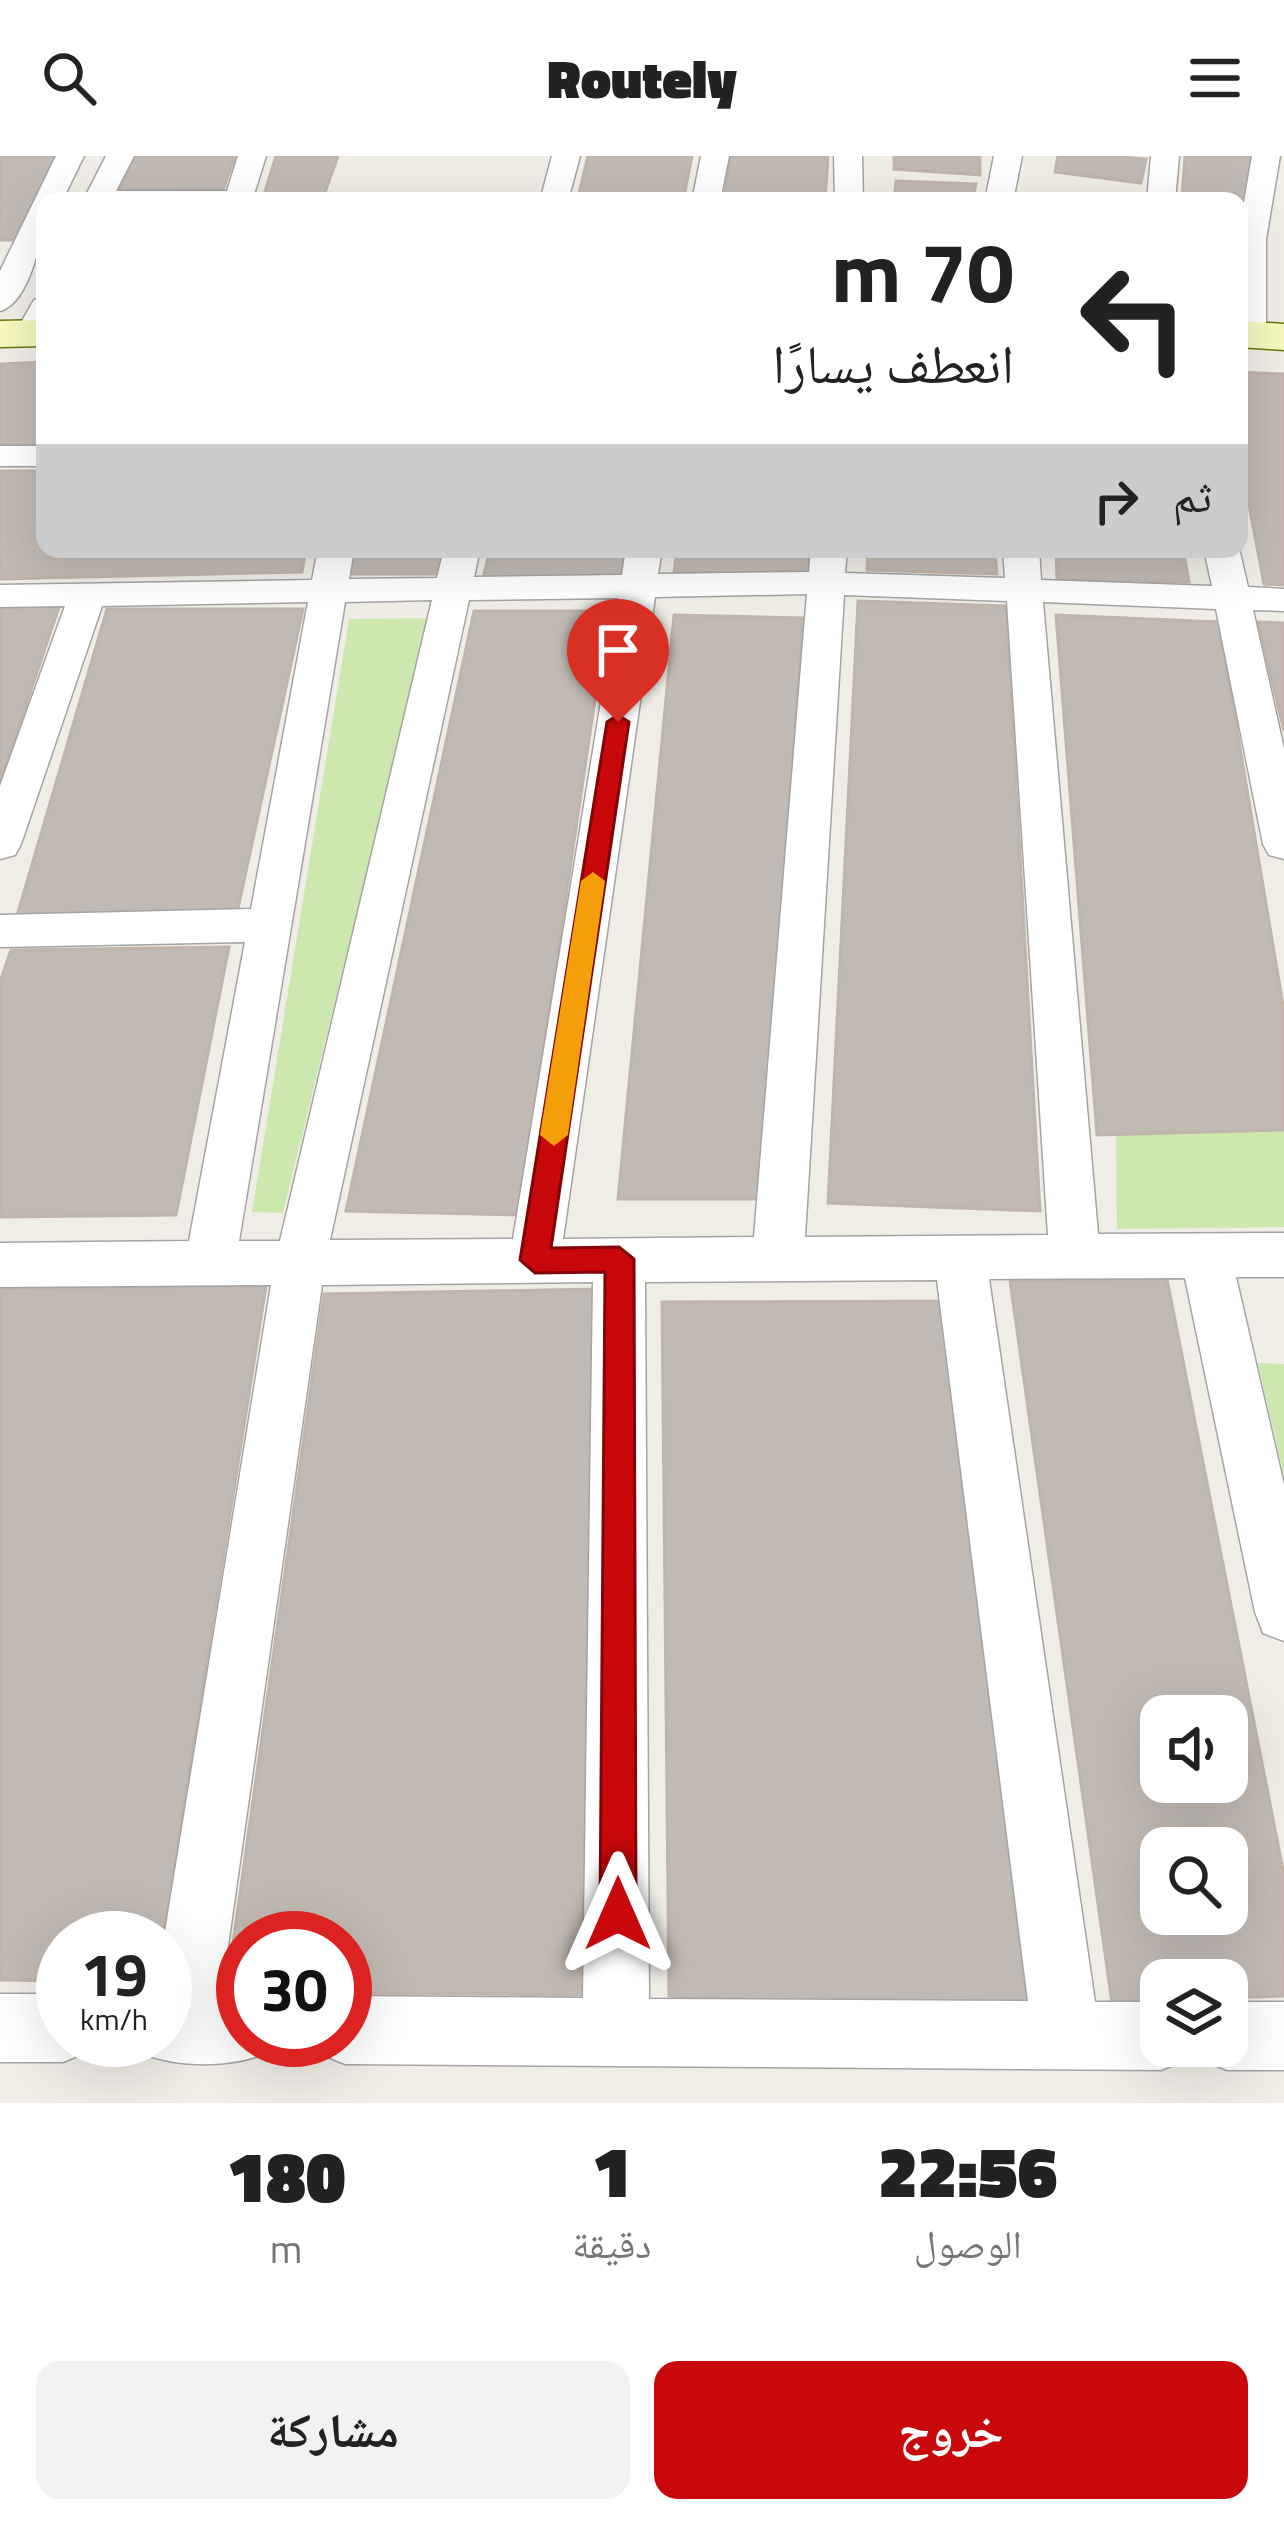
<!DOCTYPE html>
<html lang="ar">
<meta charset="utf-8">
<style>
:root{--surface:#fff;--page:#f2f2f2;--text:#222;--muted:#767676;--accent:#c8080b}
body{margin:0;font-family:"Titillium Web","Noto Naskh Arabic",sans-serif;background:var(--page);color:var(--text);direction:rtl;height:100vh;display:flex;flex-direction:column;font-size:45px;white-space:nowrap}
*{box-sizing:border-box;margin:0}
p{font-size:39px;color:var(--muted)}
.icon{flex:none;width:66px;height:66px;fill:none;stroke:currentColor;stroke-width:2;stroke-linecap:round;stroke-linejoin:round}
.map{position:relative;height:1947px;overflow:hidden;direction:ltr}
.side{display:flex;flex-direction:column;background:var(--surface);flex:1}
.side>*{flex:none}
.guide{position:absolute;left:36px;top:36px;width:1212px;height:366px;border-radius:24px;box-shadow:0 12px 48px #0002;direction:rtl;background:#fff;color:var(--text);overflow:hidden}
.controls{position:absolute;left:1140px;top:1539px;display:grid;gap:24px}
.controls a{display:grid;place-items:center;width:108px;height:108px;border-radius:24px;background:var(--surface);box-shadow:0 12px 48px #0002;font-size:60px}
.speed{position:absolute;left:36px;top:1755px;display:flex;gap:24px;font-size:60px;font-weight:700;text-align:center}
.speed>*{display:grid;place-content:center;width:156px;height:156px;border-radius:50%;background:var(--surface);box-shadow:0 12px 48px #0002;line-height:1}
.speed small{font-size:30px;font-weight:400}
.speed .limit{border:18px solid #d22;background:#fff;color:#111}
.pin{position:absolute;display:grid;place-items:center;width:102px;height:102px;color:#fff;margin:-123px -51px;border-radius:50% 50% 50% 0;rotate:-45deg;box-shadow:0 0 12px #0007}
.pin .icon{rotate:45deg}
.me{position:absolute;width:132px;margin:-66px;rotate:0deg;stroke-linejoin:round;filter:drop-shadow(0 0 9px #0008)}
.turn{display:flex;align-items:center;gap:42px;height:252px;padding:0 36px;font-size:54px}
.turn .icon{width:156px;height:156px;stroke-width:2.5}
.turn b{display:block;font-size:84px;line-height:102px}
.then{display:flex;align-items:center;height:114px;padding:0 36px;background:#0003;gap:24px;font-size:45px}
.eta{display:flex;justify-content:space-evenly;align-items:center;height:204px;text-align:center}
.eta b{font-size:72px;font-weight:800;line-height:84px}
.cta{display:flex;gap:24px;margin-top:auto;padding:24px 36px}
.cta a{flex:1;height:138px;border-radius:24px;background:var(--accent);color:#fff;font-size:48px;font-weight:800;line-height:138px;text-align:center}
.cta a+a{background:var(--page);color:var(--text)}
header{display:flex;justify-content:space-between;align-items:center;height:156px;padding:0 36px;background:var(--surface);font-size:54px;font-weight:800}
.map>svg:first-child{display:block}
.grass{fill:#cce8af}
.building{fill:#c1b9b3;stroke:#c1b4aa;stroke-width:3;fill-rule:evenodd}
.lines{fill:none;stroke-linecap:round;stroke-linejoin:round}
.minor-casing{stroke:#a4a4a4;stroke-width:3}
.secondary-casing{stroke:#6b7509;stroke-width:3}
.minor{fill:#fff;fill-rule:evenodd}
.secondary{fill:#f5f7be;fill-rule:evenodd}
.route{fill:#c8080b;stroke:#820507;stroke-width:3}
.slow{fill:#f59e0b}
</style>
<header><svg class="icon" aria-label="menu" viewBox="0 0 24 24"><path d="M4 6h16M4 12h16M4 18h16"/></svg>Routely<svg class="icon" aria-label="search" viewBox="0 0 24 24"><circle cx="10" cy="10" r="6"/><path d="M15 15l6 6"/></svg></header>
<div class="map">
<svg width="1284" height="1947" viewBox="0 0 1284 1947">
<rect width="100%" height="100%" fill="#f0ede7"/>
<g class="grass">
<path d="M429,462L283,1057L252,1056L349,463Z"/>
<path d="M1284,974V1071L1117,1073L1116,978Z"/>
<path d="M1258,1207L1284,1208V1320Z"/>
</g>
<g class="building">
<path d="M0,0H59L16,84H0Z"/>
<path d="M133,0H235L223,34L116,37Z"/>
<path d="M276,0H338L322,45H262Z"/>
<path d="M588,0H692L683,45H577Z"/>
<path d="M730,0H828L825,45H724Z"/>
<path d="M894,0H980V19L894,13Z"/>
<path d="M1058,0H1108L1146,3L1141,27L1055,16Z"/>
<path d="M1185,0H1254L1242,74L1239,45H1182Z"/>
<path d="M896,25L976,28L972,45H894Z"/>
<path d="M45,206V297L0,299V208Z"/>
<path d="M1239,216L1284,218V429L1264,428L1239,296Z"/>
<path d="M0,315H45V393H306L302,416L0,423Z"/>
<path d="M355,393H447L440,418H350Z"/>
<path d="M490,393H625L621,419L483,422Z"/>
<path d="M677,393H811L809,417H674Z"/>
<path d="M868,393H995L997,418L867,414Z"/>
<path d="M1056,393H1183L1189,426L1057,424Z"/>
<path d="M858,445L1006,450L1040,1055L828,1047Z"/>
<path d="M0,450L59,451L0,626Z"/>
<path d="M107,453H303L237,757L16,763Z"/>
<path d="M474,455H608L519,1059L346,1055Z"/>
<path d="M674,459L803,462L761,1043H618Z"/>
<path d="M1056,459L1219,466L1284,855V974L1097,979Z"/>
<path d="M1258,466L1284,467V575Z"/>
<path d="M229,791L176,1059L0,1061V826L11,794Z"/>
<path d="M1167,1123L1284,1719V1840L1227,1842V1824H1161V1845L1112,1847L1010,1125ZM1161,1560H1227V1626H1161ZM1161,1692H1227V1758H1161Z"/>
<path d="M266,1130L163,1782H63V1825L0,1824V1133Z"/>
<path d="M598,1133L586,1839L345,1837V1782H243V1837H226L324,1138Z"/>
<path d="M948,1145L1035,1878L669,1840L662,1146Z"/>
</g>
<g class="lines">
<defs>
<g id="minor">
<path d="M56,0H84L62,45H45C45,73 31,147 0,155V115Z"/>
<path d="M106,0H134L116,35H227L238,0H266L252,45H83Z"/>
<path d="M552,0H580L568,45H540Z"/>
<path d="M701,0H729L720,45H692Z"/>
<path d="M834,0H862L863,45H835Z"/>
<path d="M994,0H1022L1013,45H985Z"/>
<path d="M1151,0H1179L1175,45H1147Z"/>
<path d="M1252,0H1280L1266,83V179L1251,188L1239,184V75Z"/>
<path d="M45,141V178L30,186L19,184L15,177L34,144Z"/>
<rect x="0" y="290" width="45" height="20"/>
<path d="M1239,392L1248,431L1284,433V455L1253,454L1284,593V703L1269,699L1263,688L1216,453L1043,446L1098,1078L1284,1077V1121H1236L1284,1329V1485L1263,1477L1255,1456L1185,1122L989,1123L1095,1846H1161V1890H1191L1185,1904L1161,1914L345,1908L321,1898L315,1884H345V1840L583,1842L593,1126L322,1129L221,1839H243V1884H272L267,1897C229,1912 179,1912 141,1897L136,1884H165L164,1782L271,1129L0,1131V1087L189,1085L245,786L0,791V759L251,753L308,446L102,450L21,688L15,699L0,703V630L65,450L0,451V429L312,424L318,393H354L349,423L437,422L444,393H480L474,421L622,419L626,393H662L658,418L809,416L811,393H847L845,417L1005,422L1003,393H1039L1041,424L1212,430L1204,393ZM807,438L754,1081L563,1083L655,441ZM844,439L1007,445L1048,1079L805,1081ZM618,442L513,1083L330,1084L469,444ZM432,444L280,1085H239L345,446ZM937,1124L1028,1845L649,1843L645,1126Z"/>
<path d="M0,1838H63V1884H92L87,1896L63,1906H0Z"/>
<path d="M1227,1846H1284V1914H1227L1203,1904L1197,1890H1227Z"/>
</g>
<g id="secondary">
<path d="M45,164V190L0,191V165Z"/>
<path d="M1239,165L1284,168V194L1239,191Z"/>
</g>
</defs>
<use href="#minor" class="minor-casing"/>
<use href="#secondary" class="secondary-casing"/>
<use href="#minor" class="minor"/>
<use href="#secondary" class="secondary"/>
</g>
<path class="route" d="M618,559L629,566L551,1092L619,1091L634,1103L636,1758L631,1771L618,1777L605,1771L600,1758L605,1116L535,1117L520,1104L607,566Z"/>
<path class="slow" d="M593,716L605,725L568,979L554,990L540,979L581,725Z"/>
</svg>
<div class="controls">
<a><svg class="icon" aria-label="sound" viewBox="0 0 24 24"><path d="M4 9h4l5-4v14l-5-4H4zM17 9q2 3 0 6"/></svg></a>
<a><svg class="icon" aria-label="search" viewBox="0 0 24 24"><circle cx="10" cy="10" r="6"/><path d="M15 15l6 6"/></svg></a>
<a><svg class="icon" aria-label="layers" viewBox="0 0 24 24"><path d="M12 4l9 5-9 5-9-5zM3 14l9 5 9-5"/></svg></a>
</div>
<div class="speed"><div>19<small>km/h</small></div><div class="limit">30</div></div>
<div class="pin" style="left:618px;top:566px;background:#d93025"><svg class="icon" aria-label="arrive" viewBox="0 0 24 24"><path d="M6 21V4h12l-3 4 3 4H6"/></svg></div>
<svg class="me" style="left:618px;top:1758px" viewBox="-20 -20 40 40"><path d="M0-17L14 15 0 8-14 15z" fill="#c8080b" stroke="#fff" stroke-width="4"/></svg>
<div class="guide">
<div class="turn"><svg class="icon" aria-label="left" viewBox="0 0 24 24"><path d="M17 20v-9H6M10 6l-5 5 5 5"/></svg><div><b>70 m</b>انعطف يسارًا</div></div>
<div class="then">ثم<svg class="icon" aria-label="right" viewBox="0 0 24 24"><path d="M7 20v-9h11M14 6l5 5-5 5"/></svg></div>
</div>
</div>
<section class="side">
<div class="eta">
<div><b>22:56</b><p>الوصول</p></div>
<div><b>1</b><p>دقيقة</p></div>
<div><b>180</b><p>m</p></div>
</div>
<div class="cta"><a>خروج</a><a>مشاركة</a></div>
</section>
